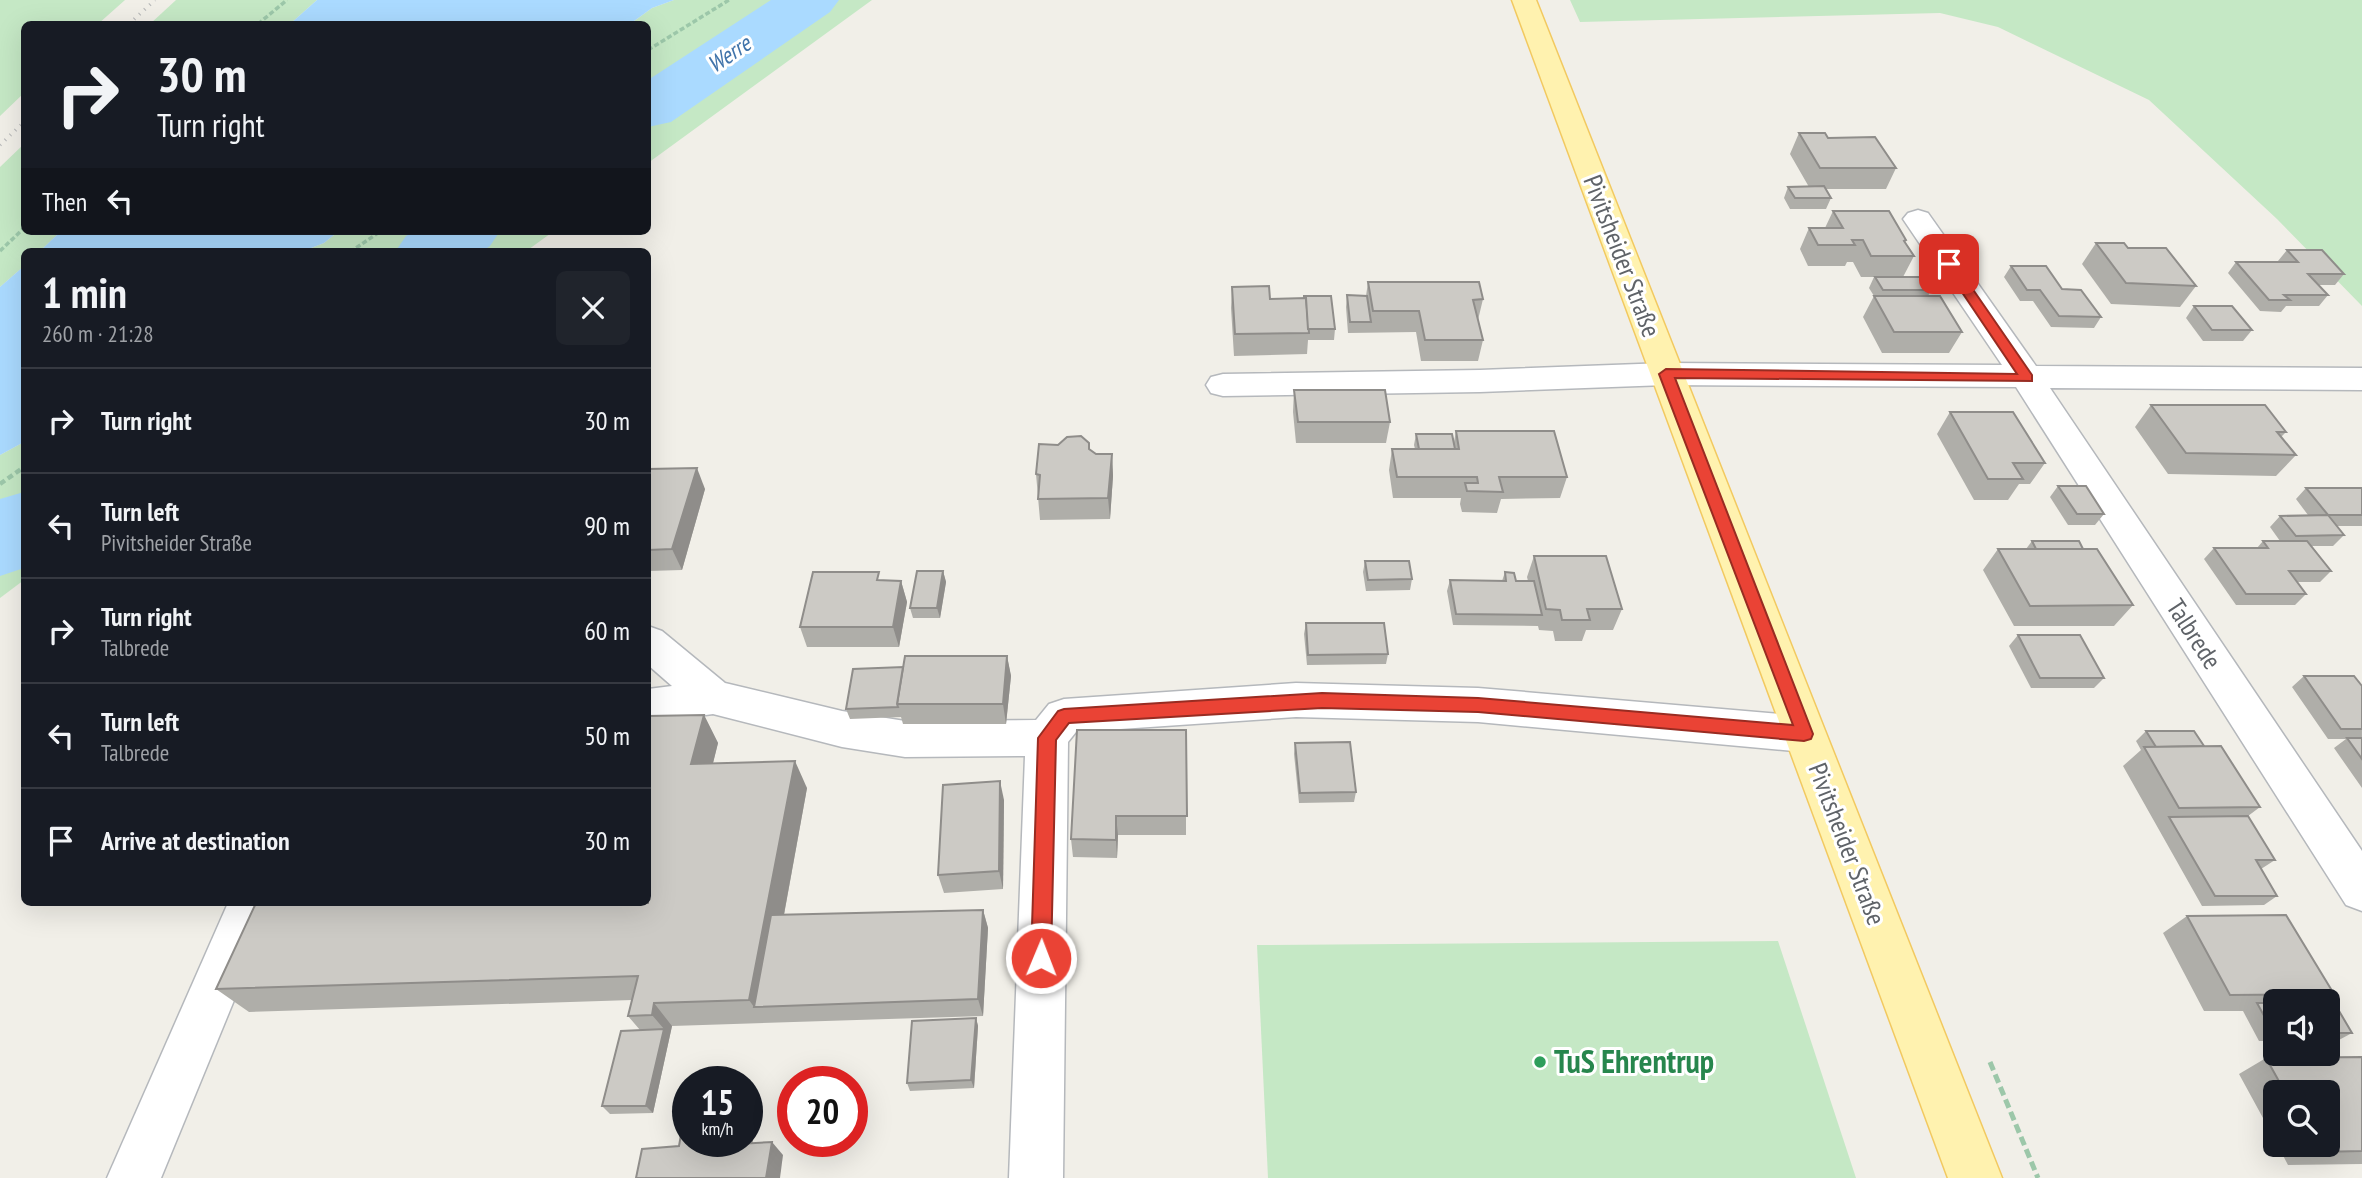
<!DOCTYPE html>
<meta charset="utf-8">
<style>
:root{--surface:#171b24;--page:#20242c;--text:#f1f3f6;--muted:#9ea1a6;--line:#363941}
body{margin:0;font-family:"PT Sans Narrow",sans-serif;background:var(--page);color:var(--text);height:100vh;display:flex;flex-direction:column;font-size:26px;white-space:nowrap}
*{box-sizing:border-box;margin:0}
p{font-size:23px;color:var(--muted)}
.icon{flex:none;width:38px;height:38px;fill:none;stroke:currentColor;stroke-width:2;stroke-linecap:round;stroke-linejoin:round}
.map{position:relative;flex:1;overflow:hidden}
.sheet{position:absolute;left:21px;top:248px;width:630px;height:658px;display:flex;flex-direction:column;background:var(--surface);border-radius:10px;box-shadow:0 7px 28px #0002}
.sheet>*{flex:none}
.banner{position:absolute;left:21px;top:21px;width:630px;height:214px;border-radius:10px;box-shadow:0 7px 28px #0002;background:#171b24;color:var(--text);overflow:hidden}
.tools{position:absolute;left:2263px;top:989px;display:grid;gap:14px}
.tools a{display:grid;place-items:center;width:77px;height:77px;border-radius:10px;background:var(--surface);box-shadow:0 7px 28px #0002;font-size:35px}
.speed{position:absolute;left:672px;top:1066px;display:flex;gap:14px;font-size:35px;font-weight:700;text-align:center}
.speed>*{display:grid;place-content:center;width:91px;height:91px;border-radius:50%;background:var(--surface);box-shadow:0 7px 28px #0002;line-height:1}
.speed small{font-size:18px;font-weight:400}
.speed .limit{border:10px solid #d22;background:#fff;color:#111}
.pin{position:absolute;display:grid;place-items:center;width:60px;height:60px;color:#fff;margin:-30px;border-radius:14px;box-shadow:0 4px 10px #0006}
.me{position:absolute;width:77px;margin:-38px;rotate:1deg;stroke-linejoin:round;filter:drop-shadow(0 0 5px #0008)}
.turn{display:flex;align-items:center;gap:24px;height:147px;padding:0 21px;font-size:32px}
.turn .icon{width:91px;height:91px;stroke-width:2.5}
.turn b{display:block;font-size:49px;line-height:60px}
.then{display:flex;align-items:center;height:66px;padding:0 21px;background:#0003;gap:14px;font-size:26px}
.round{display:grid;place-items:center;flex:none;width:74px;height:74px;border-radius:10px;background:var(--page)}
.head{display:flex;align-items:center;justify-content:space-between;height:119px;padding:0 21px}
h1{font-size:42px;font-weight:700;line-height:52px}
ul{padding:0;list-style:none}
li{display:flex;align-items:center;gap:21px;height:105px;padding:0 21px;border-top:2px solid var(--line)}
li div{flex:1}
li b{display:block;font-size:26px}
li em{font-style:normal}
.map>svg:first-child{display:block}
.green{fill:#c5e8c5}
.water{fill:#aadaff}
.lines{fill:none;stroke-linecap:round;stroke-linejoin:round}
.river{fill:#aadaff;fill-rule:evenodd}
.minor-casing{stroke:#b5b8bc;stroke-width:3}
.major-casing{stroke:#f2c960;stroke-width:3}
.path-far2{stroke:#9cc7a9;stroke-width:3.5;stroke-dasharray:5 2.5;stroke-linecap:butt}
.path-far1{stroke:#9cc7a9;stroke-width:4.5;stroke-dasharray:6 3.5;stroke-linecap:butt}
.path{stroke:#9cc7a9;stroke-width:5;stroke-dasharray:9 4.5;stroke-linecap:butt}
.minor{fill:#fff;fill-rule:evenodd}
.major{fill:#fff2af;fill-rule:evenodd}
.rail{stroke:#b6b7b8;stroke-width:3.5;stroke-dasharray:1 6;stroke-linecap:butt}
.wall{fill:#afaea9}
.shaded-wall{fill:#8f8d8a}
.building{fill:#cccac5;stroke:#8f8d8a;stroke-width:2}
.route{fill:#ea4335;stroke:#982c22;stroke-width:2}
.leisure-dot{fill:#2e9e5b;stroke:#fff;stroke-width:2.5}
.labels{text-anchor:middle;stroke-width:6;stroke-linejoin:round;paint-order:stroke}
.far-water-label{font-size:23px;font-style:italic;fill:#4174aa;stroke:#fff}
.street-label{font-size:26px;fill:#5f6368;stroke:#fff}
.near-leisure-label{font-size:32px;font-weight:bold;fill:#27864d;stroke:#fff;text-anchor:start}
</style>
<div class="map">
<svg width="2362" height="1178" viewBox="0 0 2362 1178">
<rect width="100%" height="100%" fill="#f1efe8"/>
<g class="green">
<path d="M0,0H125L98,24H24V93L0,116Z"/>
<path d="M176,0H317L290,24H150Z"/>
<path d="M674,0H872L648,163V24H630L652,8Z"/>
<path d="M1570,0H2362V306L2277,219L2149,100L1998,27L1940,13L1580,22Z"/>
<path d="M24,144V231H61L39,252H24V266L0,287V167Z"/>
<path d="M339,231H554L525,252H301L324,243Z"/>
<path d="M24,442V580L0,598V455Z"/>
<path d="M1778,941L1856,1178H1268L1257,945Z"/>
</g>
<g class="water">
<path d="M317,0H674L652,8L630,24H290Z"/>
<path d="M61,231H339L324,243L301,252H39Z"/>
<path d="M24,266V442L0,455V287Z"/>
</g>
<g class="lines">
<g class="river">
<path d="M771,0H839L830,12L671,122L648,127V80Z"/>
<path d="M414,231H500L490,246L481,252H395L406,236Z"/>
<path d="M24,492V568L0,576V499Z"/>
</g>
<defs>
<g id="minor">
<path d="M1918,210L1928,213L2036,366L2362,368V390L2050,388L2362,851V911L2346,905L2016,387L1666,385L1480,392L1223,396L1211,393L1206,385L1211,377L1223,374L1480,370L1666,363L2002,365L1903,219L1908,213Z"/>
<path d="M648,626L662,631L725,683L842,711L905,721L1036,720L1049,704L1064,699L1296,683L1478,688L1804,716L1819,721L1825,734L1819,747L1804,752L1478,722L1296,717L1076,732L1068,742L1063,1178H1009L1025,756L905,757L842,747L713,714L648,723V689L672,686L648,665Z"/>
<path d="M228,903H274L161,1178H107Z"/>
</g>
<path id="major" d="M1512,0H1536L2002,1178H1948Z"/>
</defs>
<use href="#minor" class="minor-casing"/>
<use href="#major" class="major-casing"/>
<g class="path-far2">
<path d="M258,24L287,0"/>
<path d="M648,50L729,0"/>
<path d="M0,251L24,228"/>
<path d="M350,252L381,231"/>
</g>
<path class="path-far1" d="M0,484L24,467"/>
<path class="path" d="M1990,1062L2038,1178"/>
<use href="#minor" class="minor"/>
<use href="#major" class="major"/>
<g class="rail">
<path d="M129,24L155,0"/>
<path d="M0,145L24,122"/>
</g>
</g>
<g class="wall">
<path d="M1799,133L1828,138L1896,168L1886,189H1826L1831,198L1826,209H1790L1784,198L1788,187H1809L1790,154Z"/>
<path d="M1833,211L1905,242L1914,256L1903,277L1931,290L1928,296L1962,332L1949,353H1882L1863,317L1874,296L1869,288L1874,277H1861L1853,262H1847L1845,266H1808L1800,249L1809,228H1825Z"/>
<path d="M2096,243L2128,248L2196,286L2180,307L2111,304L2082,264Z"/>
<path d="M2287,250L2344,274L2335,285H2319L2328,295L2319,306H2286L2281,312L2260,311L2228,273L2236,262H2279L2278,261Z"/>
<path d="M2011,266L2062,289L2101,317L2094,328L2051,327L2033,301H2020L2004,277Z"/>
<path d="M1368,282L1483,299L1478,320L1483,340L1478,361H1421L1416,332L1348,333L1346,307L1347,295L1366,296Z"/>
<path d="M1232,287L1270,299L1335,329L1334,340H1308L1307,354L1234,356L1231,308Z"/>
<path d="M2194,306L2252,330L2243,341H2203L2186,318Z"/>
<path d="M1294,390L1390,422L1386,443H1296L1293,412Z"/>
<path d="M2151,405L2286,432L2281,437L2296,455L2276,476L2168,474L2135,427Z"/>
<path d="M1950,412L2045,463L2030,484H2019L2008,500H1974L1937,434Z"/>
<path d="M1456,431L1567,477L1560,498L1501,499L1497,513L1462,512L1460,504L1461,498H1393L1389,470L1392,449H1415L1414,445L1416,434L1454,442Z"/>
<path d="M1089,443V450L1096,454H1112L1113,476L1110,519L1040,520L1036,474L1058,445Z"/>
<path d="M648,469L705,489L682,570L648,571Z"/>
<path d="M2058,486L2104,514L2095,525H2068L2050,497Z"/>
<path d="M2306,488H2362V526H2337L2344,535L2333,546H2312L2331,571L2320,582H2297L2306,594L2295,605H2236L2204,559L2214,548H2257L2263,541H2280L2270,527L2280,516L2308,515L2296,499Z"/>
<path d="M2032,541L2083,549L2133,605L2114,626H2014L1983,570L1998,549H2026Z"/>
<path d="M1534,556L1622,609L1613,630H1586L1582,641H1555L1553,631L1539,630L1538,626L1453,625L1447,591L1450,580L1502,581L1505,572L1516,581H1528L1527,577Z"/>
<path d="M1365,561L1412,579L1410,590L1366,591L1363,572Z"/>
<path d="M943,571L946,582L940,618H913L910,608Z"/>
<path d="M881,580L901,581L907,602L899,647H807L800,627Z"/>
<path d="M1306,623L1388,654L1386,664L1307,665L1304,634Z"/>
<path d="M2018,635L2104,678L2094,688H2031L2009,646Z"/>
<path d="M1007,656L1011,676L1006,724H903L901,717L850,719L846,709L903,667Z"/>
<path d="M2304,676L2362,686V788L2334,748L2346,739H2328L2292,687Z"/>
<path d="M704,715L718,743L713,763L807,788L784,915L983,910L988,928L983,1016L672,1026L653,1113L610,1114L602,1106L640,1030L628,1016L632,1000L249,1012L216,989Z"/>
<path d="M1186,730V835H1118L1117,858L1073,857L1071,839Z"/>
<path d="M2146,731L2204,746L2260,807L2248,816L2275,860L2261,869L2277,896L2264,905L2202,906L2123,766L2141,750L2136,741Z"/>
<path d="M1295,743L1356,792L1354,802L1299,803L1294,754Z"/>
<path d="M1004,800L1003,889L944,893L938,875Z"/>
<path d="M2286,915L2334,994L2324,1000L2332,999L2352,1033L2337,1041H2328V1001H2275V1041H2259L2243,1011H2204L2163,933L2187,916Z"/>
<path d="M976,1018L978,1026L974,1088L910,1091L907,1083Z"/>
<path d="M2362,1057V1164L2288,1165L2277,1144H2328V1092H2275V1140L2239,1074L2266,1058Z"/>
</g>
<g class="shaded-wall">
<path d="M1112,454L1113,476L1110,519L1108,498Z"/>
<path d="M697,468L705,489L682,570L672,549Z"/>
<path d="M943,571L946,582L940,618L937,608Z"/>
<path d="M901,581L907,602L899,647L893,627Z"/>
<path d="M1007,656L1011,676L1006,724L1003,704Z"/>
<path d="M704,715L718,743L706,791L691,764Z"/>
<path d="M795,761L807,788L767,1007H754L749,1000Z"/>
<path d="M1000,781L1004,800L1003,889L999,871Z"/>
<path d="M1116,816L1118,835L1117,858L1116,840Z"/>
<path d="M983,910L988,928L983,1016L978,999Z"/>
<path d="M654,1003L672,1026L653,1113L646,1106L664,1029L652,1015Z"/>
<path d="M976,1018L978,1026L974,1088L971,1080Z"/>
<path d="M747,1134L753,1140L750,1157L739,1144V1141H747Z"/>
<path d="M772,1142L783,1155L780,1178H766Z"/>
</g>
<g class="building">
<path d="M1799,133H1825L1828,138L1875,137L1896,168H1820Z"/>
<path d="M1824,186L1831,198H1795L1788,187Z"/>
<path d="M1833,211H1889L1906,240L1904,241L1914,256H1871L1863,240H1852L1855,245H1818L1809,228H1843Z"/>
<path d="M2096,243H2124L2128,248H2166L2196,286L2126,283Z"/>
<path d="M2287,250H2322L2344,274H2308L2328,295H2284L2290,300H2269L2236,262H2298Z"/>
<path d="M2011,266H2046L2062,289L2081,290L2101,317L2059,316L2040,290H2027Z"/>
<path d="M1875,277H1922L1931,290H1883Z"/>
<path d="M1368,282H1479L1483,299L1473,300L1483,340H1425L1419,311H1373Z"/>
<path d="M1269,286L1270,299L1306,298L1309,333L1235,334L1232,287Z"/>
<path d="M1347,295L1367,296L1371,322H1350Z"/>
<path d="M1304,296H1331L1335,329H1308L1306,298H1304Z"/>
<path d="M1874,296H1940L1962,332H1894Z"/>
<path d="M2194,306H2232L2252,330H2212Z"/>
<path d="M1294,390H1385L1390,422H1298Z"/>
<path d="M2151,405H2265L2286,432H2277L2296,455L2186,453Z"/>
<path d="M1950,412H2013L2045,463H2013L2023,479H1988Z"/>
<path d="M1456,431H1554L1567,477H1499L1503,492L1467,491L1465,483H1478L1477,477H1397L1392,449H1459Z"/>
<path d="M1416,434H1452L1455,449H1419Z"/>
<path d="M1081,436L1089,443V449L1096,454H1112L1108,498L1038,499L1040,475L1036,474L1039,444L1058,445L1067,437Z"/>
<path d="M697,468L672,549L648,550V469Z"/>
<path d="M2058,486H2086L2104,514H2077Z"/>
<path d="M2306,488H2362V515H2328Z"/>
<path d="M2328,515L2344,535L2296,536L2280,516Z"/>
<path d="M2032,541H2079L2083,549H2036Z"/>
<path d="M2263,541H2307L2331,571H2289L2306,594H2246L2214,548H2268Z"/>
<path d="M1998,549H2097L2133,605L2030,606Z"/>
<path d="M1534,556H1606L1622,609H1587L1590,620H1562L1560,610L1546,609Z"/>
<path d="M1365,561H1409L1412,579L1368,580Z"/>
<path d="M917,571H943L937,608H910Z"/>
<path d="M813,572H879L877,580L901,581L893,627H800Z"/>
<path d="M1505,572L1514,573L1516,581H1534L1542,615L1456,614L1450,580L1506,581Z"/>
<path d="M1306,623H1384L1388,654L1308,655Z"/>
<path d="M2018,635H2080L2104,678H2040Z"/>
<path d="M905,656H1007L1003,704H897Z"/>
<path d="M903,667L897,704L898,707L846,709L853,669Z"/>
<path d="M2304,676H2354L2362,686V729H2341Z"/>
<path d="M704,715L691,764L795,761L749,1000L654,1003L652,1015L628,1016L638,976L216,989L256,903H648V716Z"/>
<path d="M1077,730H1186L1187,816H1116V840L1071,839Z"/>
<path d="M2146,731H2194L2204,746L2156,747Z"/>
<path d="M2347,738H2362V759Z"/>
<path d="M1350,742L1356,792L1300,793L1295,743Z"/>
<path d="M2221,746L2260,807L2179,808L2144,747Z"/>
<path d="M1000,781L999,871L938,875L943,785Z"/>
<path d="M2248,816L2275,860H2256L2277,896H2215L2169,817Z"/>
<path d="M983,910L978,999L754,1007L771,915Z"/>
<path d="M2286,915L2334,994L2230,995L2187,916Z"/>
<path d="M2332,999L2352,1033H2328V1001H2322Z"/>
<path d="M2257,1003H2275V1032H2273Z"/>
<path d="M976,1018L971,1080L907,1083L912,1021Z"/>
<path d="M664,1029L646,1106H602L621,1031Z"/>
<path d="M2362,1057V1151L2318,1152L2314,1144H2328V1092H2285L2266,1058Z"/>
<path d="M682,1129H688V1141H739V1144L772,1142L766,1178H636L642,1149L679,1146Z"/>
</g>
<path class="route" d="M1949,260L1954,262L2032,375V381L1675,378L1813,734L1811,739L1804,741L1478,712L1322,708L1069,723L1056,740L1051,958L1048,965L1041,968L1034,965L1031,958L1038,738L1058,711L1064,709L1322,693L1478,698L1793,725L1659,374L1666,369L2017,374L1943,264Z"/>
<circle class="leisure-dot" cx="1540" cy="1062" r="7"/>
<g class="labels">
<g class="far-water-label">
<text transform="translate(729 54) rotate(-34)" y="8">Werre</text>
</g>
<g class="street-label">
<text transform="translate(1622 256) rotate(69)" y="9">Pivitsheider Straße</text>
<text transform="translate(2194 634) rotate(57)" y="9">Talbrede</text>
<text transform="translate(1847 844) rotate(69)" y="9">Pivitsheider Straße</text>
</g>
<g class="near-leisure-label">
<text x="1554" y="1073">TuS Ehrentrup</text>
</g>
</g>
</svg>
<div class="tools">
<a><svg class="icon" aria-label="sound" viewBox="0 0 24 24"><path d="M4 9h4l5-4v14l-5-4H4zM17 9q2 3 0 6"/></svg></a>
<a><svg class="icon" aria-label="search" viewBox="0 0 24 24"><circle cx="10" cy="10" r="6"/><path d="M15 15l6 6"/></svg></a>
</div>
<div class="speed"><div>15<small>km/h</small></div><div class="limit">20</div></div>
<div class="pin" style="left:1949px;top:264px;background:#d93025"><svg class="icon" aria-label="arrive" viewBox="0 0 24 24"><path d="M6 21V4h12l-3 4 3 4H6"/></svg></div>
<svg class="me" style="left:1041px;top:958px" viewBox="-20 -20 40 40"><circle r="17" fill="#ea4335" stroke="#fff" stroke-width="3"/><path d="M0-11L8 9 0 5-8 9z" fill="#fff"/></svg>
<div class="banner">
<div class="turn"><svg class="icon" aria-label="right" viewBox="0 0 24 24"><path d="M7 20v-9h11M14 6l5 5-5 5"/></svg><div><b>30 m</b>Turn right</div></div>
<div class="then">Then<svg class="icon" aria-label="left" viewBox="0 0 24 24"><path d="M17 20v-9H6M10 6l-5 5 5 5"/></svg></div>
</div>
<section class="sheet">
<div class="head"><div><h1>1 min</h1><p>260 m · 21:28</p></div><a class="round"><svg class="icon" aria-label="close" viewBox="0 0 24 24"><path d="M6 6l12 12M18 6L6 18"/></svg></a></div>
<ul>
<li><svg class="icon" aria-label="right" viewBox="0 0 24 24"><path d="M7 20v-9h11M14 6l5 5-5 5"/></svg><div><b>Turn right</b></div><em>30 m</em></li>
<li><svg class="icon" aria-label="left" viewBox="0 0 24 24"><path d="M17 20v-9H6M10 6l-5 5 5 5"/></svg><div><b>Turn left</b><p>Pivitsheider Straße</p></div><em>90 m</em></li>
<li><svg class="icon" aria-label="right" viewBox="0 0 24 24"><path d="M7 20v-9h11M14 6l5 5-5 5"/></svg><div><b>Turn right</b><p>Talbrede</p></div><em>60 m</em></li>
<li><svg class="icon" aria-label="left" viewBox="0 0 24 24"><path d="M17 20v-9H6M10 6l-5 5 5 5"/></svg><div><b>Turn left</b><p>Talbrede</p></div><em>50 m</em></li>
<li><svg class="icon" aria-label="arrive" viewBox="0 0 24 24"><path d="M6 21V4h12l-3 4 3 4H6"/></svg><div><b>Arrive at destination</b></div><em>30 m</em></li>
</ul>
</section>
</div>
